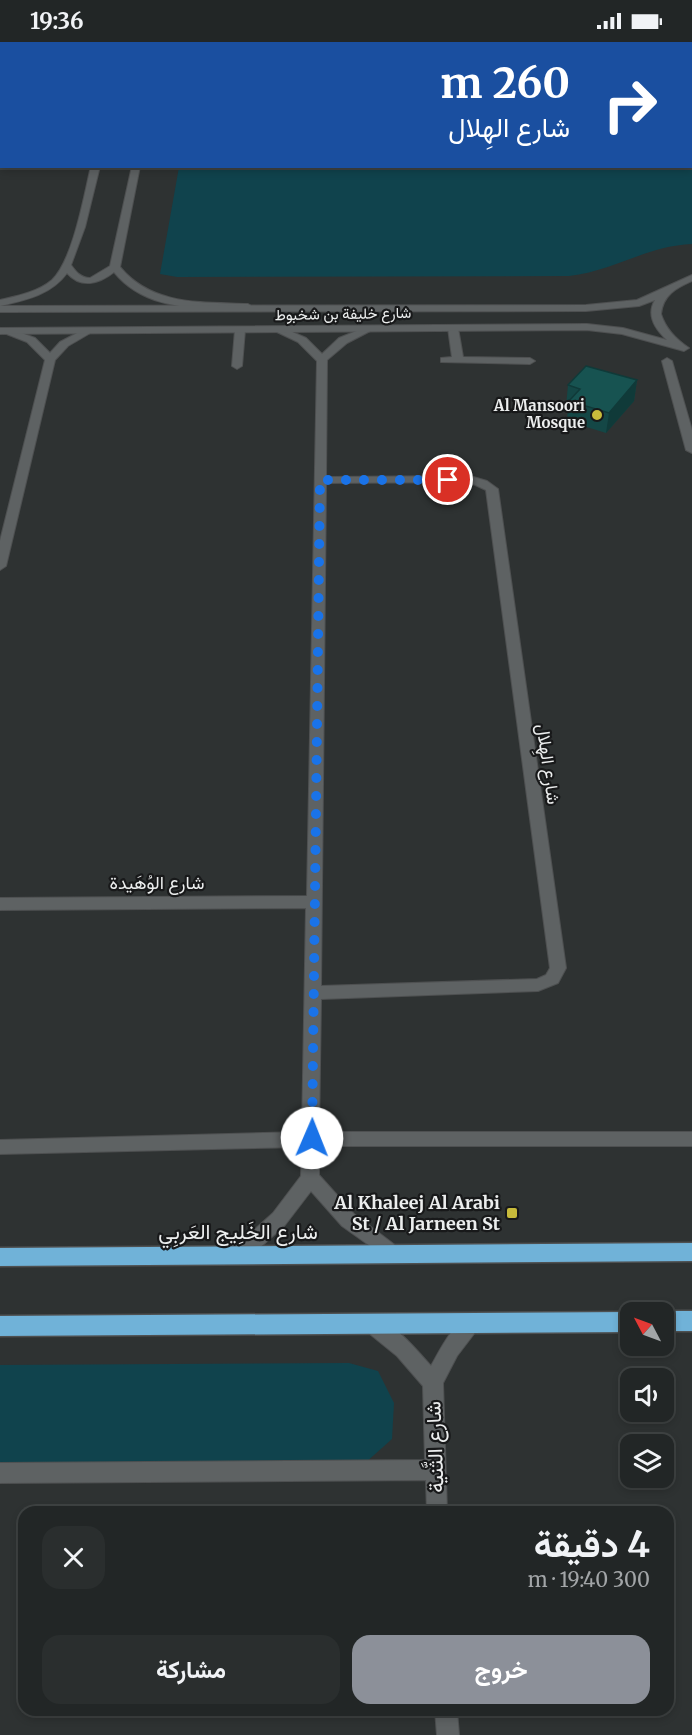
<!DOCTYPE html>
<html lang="ar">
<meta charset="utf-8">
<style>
:root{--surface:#222626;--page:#2a2e2e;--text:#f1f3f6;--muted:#a2a5a7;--line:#3f4343;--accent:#8c9099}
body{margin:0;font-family:Merriweather,Vazirmatn,serif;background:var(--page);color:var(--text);direction:rtl;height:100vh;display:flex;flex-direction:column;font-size:22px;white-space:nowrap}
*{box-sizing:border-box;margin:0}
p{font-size:20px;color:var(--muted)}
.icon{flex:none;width:33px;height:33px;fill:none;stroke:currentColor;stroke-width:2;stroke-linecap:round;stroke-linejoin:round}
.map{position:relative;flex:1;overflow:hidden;direction:ltr}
.panel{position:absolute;left:18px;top:1464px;width:656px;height:210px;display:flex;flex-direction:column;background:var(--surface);border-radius:18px;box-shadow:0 3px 9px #0003,0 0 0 2px var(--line);direction:rtl}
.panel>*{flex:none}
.banner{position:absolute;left:0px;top:0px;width:693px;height:126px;box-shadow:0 3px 9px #0003,0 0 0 2px var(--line);direction:rtl;background:#1a4fa0;color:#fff;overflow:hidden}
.needle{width:39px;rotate:311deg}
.controls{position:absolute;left:620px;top:1260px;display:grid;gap:12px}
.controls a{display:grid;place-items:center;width:54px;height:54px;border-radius:12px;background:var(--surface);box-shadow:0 3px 9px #0003,0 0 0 2px var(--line);font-size:30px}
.pin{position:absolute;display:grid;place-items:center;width:51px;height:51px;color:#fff;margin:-26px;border:3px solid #fff;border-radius:50%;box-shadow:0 2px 6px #0007}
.me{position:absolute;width:66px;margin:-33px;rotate:1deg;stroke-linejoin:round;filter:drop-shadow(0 0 4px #0008)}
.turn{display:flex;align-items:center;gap:21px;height:126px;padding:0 24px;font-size:27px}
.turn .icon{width:78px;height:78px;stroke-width:2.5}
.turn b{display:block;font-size:42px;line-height:51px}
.round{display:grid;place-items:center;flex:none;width:63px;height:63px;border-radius:18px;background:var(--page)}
.headline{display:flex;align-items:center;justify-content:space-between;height:102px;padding:0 24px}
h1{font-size:36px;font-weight:700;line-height:45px}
.action{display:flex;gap:12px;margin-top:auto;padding:12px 24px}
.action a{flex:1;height:69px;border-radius:18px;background:var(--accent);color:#fff;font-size:24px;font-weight:700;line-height:69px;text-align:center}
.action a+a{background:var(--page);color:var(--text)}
.status{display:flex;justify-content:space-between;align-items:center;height:42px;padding:0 30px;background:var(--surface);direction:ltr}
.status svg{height:16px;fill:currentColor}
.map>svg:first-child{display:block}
.green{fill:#10434d}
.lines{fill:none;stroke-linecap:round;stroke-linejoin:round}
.minor-casing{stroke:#4e5051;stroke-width:2}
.tertiary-casing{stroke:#4e5051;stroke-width:2}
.secondary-casing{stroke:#4e5051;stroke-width:2}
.trunk-casing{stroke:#4e5051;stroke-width:3}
.minor{fill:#5e6263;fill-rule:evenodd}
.tertiary{fill:#5e6263;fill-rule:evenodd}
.secondary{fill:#5e6263;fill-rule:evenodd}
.trunk{fill:#70b2d8;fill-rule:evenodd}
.wall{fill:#144746}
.shaded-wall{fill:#103a39}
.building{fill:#175351;stroke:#103a39;stroke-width:1.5}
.route{stroke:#1a73e8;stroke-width:10;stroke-dasharray:0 18}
.poi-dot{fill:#c8bb3b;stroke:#18191a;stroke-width:2}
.labels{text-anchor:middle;stroke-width:4.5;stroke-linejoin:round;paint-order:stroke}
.far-street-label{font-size:15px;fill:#eceeee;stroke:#18191a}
.far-poi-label{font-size:15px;font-weight:bold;fill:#eceeee;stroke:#18191a;text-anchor:end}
.street-label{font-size:18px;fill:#eceeee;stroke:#18191a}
.poi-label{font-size:18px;font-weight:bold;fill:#eceeee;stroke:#18191a;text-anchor:end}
.near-street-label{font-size:21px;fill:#eceeee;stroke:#18191a}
</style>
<div class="status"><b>19:36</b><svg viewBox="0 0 49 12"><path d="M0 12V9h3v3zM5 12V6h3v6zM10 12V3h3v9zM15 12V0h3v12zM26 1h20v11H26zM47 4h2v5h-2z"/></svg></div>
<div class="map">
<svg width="692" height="1693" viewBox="0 0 692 1693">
<rect width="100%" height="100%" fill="#2e3232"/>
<g class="green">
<path d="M204,0H692V202C646,204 614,229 569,234L177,235L160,232L179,125L692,124V2Z"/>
<path d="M349,1321L378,1329L394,1361L392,1397L364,1422L0,1426V1323Z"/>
</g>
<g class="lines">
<defs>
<g id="minor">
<path d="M453,283L458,286L463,315L530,316L535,319L530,322L441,320V316L452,315L448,286Z"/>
<path d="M240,285L245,288L242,324L237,327L232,324L235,288Z"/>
<path d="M281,285L306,296L322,312L339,296L369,284L374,287L347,301L327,318L326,435L470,434L487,439L498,447L566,926L558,941L538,949L321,957L319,1090H692V1104H319V1133L354,1172L400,1207L403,1213L400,1219L394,1221L342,1184L311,1149L285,1183L244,1220L238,1222L232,1220L229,1214L232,1208L273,1171L301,1134L302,1105L0,1112V1098L302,1090L306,866L0,868V856L307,854L317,319L298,300L277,290L276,288ZM469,440L486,448L550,926L546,933L537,937L321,944L326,441Z"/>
<path d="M8,286L35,296L50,311L60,300L83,288L92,290L68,304L55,318L6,524L0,528V499L45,318L27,300L4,291L3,289Z"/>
<path d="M667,316L672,319L692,388V411L686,408L662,319Z"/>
<path d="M474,1271L481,1274L483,1280L457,1314L443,1341L447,1470H427L426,1438L0,1441V1421L425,1418L423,1344L397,1314L365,1288L363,1282L365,1276L372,1273C395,1282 415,1306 431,1324C441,1306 454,1279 474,1271Z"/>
<path d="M435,1668H457L459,1693H437Z"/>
</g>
<g id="tertiary">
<rect x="127" y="0" width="8" height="2"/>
<rect x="158" y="0" width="8" height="2"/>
<path d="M91,124H100L85,185L71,223C76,230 81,236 90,236L110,224L132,124H140L120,225C152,264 202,260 248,262L253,265L252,267C241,269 229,267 218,267C180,266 140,262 114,230C99,242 81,247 67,231C51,253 26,258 0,264V258C17,254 38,250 52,238C73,218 84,154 91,124Z"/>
</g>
<path id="secondary" d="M692,233V239C676,246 663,253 661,272C666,288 677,298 689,306L684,309L622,292L587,288L0,292V286L587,282L623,286L667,298C655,287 646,273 655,258L639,264L586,269L0,270V264L586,263L637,258Z"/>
<g id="trunk">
<path d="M692,1201V1219L0,1224V1206Z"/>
<path d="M663,1269H692V1289H663V1270H660Z"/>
<path d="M630,1270V1290L0,1294V1274Z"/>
</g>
</defs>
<use href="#minor" class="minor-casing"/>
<use href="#tertiary" class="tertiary-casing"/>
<use href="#secondary" class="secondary-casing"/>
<use href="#trunk" class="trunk-casing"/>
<use href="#minor" class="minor"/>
<use href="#tertiary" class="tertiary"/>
<use href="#secondary" class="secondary"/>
<use href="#trunk" class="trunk"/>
</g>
<path class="wall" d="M637,338L634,359L606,391L567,379L568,365L566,364L568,343Z"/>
<path class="shaded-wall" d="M637,338L634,359L606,391L609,371Z"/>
<path class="building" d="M586,324L637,338L609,371L569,359L580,347L568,343Z"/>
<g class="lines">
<path class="route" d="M312,1096L320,438H448"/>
</g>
<g class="poi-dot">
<circle cx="597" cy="373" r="6"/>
<rect x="506" y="1165" width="12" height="12" rx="3"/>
</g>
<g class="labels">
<g class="far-street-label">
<text transform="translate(343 272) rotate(-1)" y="5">شارع خليفة بن شخبوط</text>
</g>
<g class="far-poi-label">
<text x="585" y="369">Al Mansoori<tspan x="585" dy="17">Mosque</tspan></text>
</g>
<g class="street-label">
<text transform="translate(548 722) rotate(82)" y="6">شارع الهِلال</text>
<text x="157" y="847">شارع الوُهَيدة</text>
</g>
<g class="poi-label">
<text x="500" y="1167">Al Khaleej Al Arabi<tspan x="500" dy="21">St / Al Jarneen St</tspan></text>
</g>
<g class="near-street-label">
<text x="238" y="1197">شارع الخَلِيج العَربِي</text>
<text transform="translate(435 1405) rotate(-92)" y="7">شارع الثَّنية</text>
</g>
</g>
</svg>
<div class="controls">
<a><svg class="needle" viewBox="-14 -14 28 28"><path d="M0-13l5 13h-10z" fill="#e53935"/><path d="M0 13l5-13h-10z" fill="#a2a5a7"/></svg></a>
<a><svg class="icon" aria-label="sound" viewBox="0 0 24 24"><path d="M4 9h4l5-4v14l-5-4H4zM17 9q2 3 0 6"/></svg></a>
<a><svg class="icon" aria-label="layers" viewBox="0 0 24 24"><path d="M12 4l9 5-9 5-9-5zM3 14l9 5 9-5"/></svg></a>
</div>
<div class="pin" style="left:448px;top:438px;background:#d93025"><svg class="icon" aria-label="arrive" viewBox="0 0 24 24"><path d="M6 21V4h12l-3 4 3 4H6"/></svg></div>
<svg class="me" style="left:312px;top:1096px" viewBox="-20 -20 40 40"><circle r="19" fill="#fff"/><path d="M0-13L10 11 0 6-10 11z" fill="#1a73e8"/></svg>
<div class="banner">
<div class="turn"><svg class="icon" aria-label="right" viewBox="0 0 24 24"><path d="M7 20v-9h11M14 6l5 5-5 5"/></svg><div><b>260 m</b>شارع الهِلال</div></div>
</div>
<section class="panel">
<div class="headline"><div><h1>4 دقيقة</h1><p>300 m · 19:40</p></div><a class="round"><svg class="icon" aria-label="close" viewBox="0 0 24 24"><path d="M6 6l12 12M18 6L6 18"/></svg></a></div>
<div class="action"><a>خروج</a><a>مشاركة</a></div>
</section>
</div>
